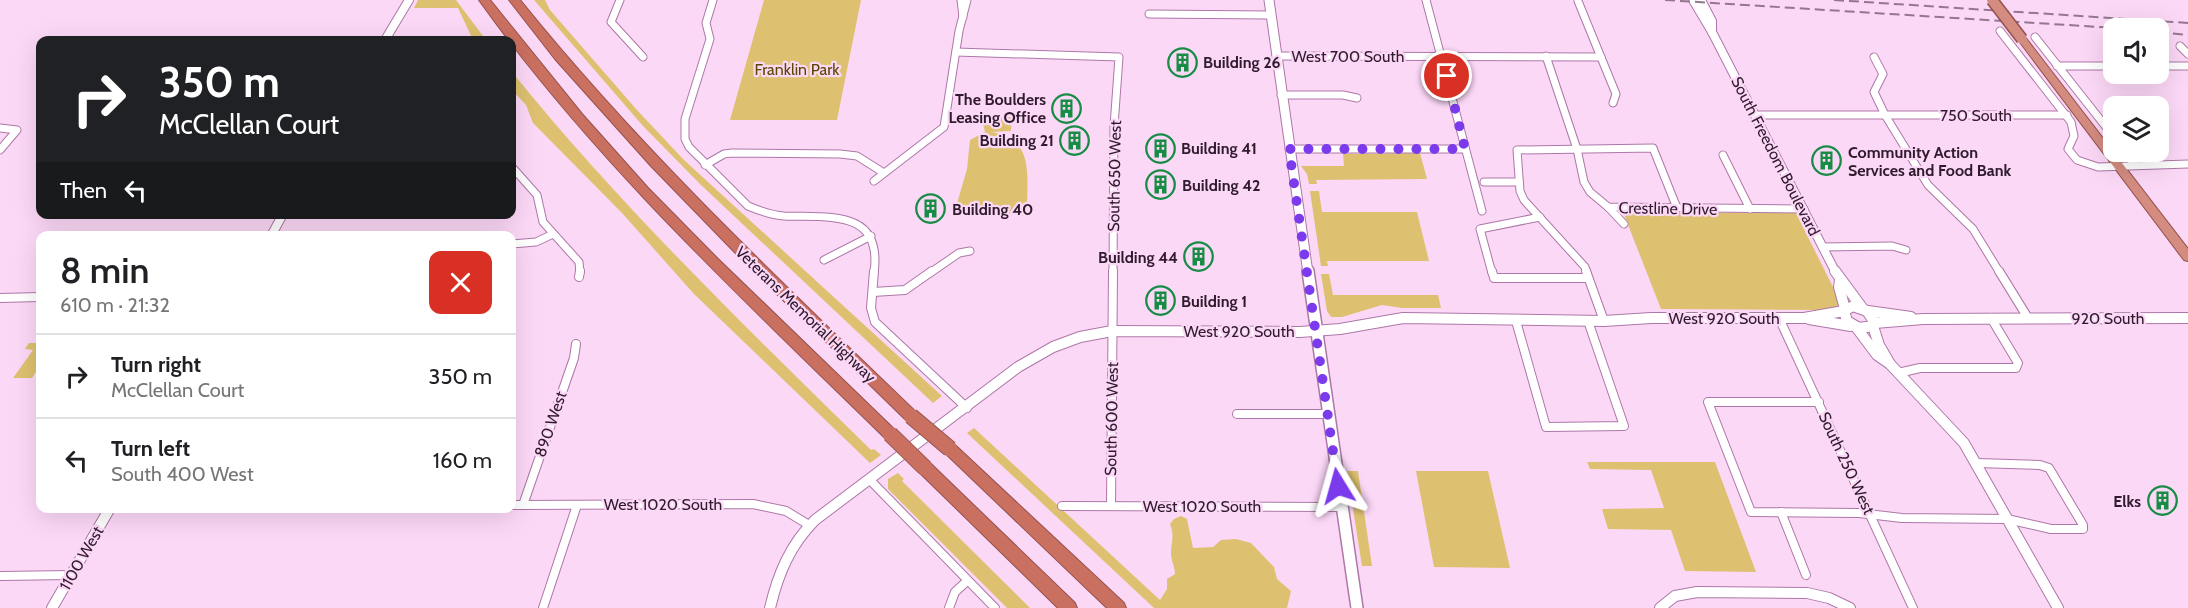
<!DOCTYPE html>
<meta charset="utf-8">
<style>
:root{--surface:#fff;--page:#f2f2f2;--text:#202124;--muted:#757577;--line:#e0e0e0}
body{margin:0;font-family:Cabin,sans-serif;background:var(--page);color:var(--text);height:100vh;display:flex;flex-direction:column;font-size:22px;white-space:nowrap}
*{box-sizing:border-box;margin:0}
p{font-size:20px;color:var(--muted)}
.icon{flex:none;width:33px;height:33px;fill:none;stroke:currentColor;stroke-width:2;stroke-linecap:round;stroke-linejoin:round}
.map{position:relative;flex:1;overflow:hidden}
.details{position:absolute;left:36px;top:231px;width:480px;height:282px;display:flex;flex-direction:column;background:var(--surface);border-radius:12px;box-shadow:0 6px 24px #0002}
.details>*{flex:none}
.guide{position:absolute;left:36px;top:36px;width:480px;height:183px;border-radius:12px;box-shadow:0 6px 24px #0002;background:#202124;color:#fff;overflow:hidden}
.controls{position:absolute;left:2103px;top:18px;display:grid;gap:12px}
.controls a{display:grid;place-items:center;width:66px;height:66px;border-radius:12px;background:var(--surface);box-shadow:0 6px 24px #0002;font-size:30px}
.pin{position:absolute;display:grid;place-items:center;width:51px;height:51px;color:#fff;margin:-26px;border:3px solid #fff;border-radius:50%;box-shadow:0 2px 6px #0007}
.me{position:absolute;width:66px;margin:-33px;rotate:352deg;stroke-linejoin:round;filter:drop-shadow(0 0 4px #0008)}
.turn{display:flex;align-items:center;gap:21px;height:126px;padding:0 24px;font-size:27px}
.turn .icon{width:78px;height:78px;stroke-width:2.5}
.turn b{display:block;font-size:42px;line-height:51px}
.then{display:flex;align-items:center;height:57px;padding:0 24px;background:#0003;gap:12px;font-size:22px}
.round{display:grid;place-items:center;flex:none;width:63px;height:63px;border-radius:12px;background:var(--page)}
.head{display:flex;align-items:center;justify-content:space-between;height:102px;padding:0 24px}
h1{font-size:36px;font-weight:600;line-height:45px}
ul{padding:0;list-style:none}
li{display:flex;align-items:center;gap:18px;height:84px;padding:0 24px;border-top:2px solid var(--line)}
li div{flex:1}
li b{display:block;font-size:22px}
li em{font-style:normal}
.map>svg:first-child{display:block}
.green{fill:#ddc170}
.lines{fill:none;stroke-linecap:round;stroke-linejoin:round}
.minor-far1-casing{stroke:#ad77a7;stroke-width:9}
.minor-casing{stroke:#ad77a7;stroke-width:10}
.tertiary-far1-casing{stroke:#ad77a7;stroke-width:10}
.tertiary-casing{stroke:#ad77a7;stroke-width:12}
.secondary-far1-casing{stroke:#ad77a7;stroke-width:11}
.secondary-casing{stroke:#ad77a7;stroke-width:14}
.trunk-casing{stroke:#94524e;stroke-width:2}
.motorway-casing{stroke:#94524e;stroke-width:2}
.minor-far1{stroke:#fff;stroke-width:7}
.minor{stroke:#fff;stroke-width:8}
.tertiary-far1{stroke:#fff;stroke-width:8}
.tertiary{stroke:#fff;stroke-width:10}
.secondary-far1{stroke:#fff;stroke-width:9}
.secondary{stroke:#fff;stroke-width:11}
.trunk{fill:#d48c80;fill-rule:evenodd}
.motorway{fill:#ca7060;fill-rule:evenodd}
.rail{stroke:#937790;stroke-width:2;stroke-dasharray:10 5;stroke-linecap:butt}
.trunk-bridge-casing{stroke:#94524e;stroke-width:13;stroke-linecap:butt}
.motorway-bridge-casing{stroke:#94524e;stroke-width:17;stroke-linecap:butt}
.trunk-bridge{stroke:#d48c80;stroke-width:10}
.motorway-bridge{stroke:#ca7060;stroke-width:15}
.route{stroke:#7c3aed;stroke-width:10;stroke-dasharray:0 18}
.labels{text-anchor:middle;stroke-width:4.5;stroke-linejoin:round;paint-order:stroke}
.street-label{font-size:16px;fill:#301b2e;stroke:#fcd8f7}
.poi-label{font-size:16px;font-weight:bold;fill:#301b2e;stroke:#fcd8f7;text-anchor:start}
.park-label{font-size:16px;fill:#5b4700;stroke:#fcd8f7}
</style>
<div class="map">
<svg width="2188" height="608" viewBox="0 0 2188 608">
<rect width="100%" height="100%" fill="#fcd8f7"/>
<g class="green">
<path d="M418,0H456L486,40H473L458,8H414Z"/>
<path d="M534,0H545L550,10L637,110L684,160L942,396L933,403L700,184L643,126Z"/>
<path d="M764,0H861L837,120H730Z"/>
<path d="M512,72C621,207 747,328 871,450L874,449L881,455L870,463L694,294L622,213L533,123L526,105L512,90Z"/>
<path d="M981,116L1012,117L1011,131L991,132C1037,137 1026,181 1027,216L956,207L967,169L970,140L985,132Z"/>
<path d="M1420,153L1427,179L1316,180L1317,184H1309L1307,174L1301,166H1344L1343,154Z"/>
<path d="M1310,191H1319L1322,212H1417L1429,261H1327L1328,266H1321Z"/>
<path d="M1623,212L1796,213L1837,295L1838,305L1833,309L1825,310L1661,309Z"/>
<path d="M1321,274H1329L1333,295H1438L1441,308H1402L1382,305L1342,317H1331L1327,311Z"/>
<path d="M29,343H40V366L32,378H13L33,350L25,349Z"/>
<path d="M974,428L1160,600L1167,589V579L1175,574C1175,567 1171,560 1171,554C1171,542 1175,536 1170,524L1174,519L1181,516L1187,519L1193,548L1213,547L1221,540L1236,539L1251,543L1274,567L1277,579L1291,591L1287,608H1154L967,433Z"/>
<path d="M1587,462H1715L1756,572L1685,571L1671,530L1608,529L1602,509L1664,508L1651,470L1590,469Z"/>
<path d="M1347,471H1358L1372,566H1362Z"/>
<path d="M1416,471H1488L1510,568L1434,567Z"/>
<path d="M898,473L904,479L902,481L1030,608H1007L888,489V479Z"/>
</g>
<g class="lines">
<defs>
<g id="minor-far1">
<path d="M620,0L611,22L643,57"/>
<path d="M713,0L706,23L710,39L685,119V139L689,147L748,206C760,211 771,215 784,216C828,218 883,208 874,273"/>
<path d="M961,0L963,17"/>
<path d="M1426,0L1482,211"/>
<path d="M1578,1L1616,94L1613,103"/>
<path d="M1149,14L1269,15"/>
<path d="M2000,31L2071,122L2074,136L2068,149L2077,160L2098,167L2188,164"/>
<path d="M2035,37L2114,137"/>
<path d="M2180,46L2188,54"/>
<path d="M956,52L1119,57L1114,126L1113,273"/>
<path d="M1276,56L1601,57"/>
<path d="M1546,56L1577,149L1584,182L1590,192L1608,207L1804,209"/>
<path d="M1874,57L1883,74L1874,92L1885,115L1928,185L1973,229L2000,273"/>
<path d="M2057,66H2114"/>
<path d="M2158,66H2188"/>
<path d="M1281,95H1343L1357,98"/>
<path d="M1755,115H2067"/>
<path d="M0,128L17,130L0,150"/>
<path d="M1289,149H1465"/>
<path d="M2124,152L2135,165"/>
<path d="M1723,155L1750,209"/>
<path d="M705,165L724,154L732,153L840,154L857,156L884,173"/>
<path d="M512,167L537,195L543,222L579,262L580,273"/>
<path d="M874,181L944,127L959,31L967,0"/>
<path d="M1484,182H1519"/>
<path d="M1608,207L1624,224"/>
<path d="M512,244L536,242L553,234"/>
<path d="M1823,247L1892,246L1906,250"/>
<path d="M824,260L871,236"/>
<path d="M930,273L959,253L970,251"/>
<path d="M1492,273L1480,229L1540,217"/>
<path d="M1587,273L1585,267L1524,200L1520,191L1517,150L1653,148L1677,208"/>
</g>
<g id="minor">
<path d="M874,271L871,308L875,322L967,408"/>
<path d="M1492,271L1494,278H1588"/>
<path d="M1586,271L1604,321"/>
<path d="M1999,271L2028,318"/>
<path d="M579,277L580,271"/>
<path d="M873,292L905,290L932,271"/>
<path d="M0,298L40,297"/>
<path d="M1779,318L1913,608"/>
<path d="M1516,321L1546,427L1624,426L1588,321"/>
<path d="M1898,373L1920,368H2016L2018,363L1991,318"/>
<path d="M1819,402H1708L1751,512L1859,513L1902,518L2007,519L2051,529H2083V525L2049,468L2040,465L1977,463"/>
<path d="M1237,414H1328"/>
<path d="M869,479L995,608"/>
<path d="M512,505L753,504L786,511L809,525"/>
<path d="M523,505L574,358L576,344"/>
<path d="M1062,506L1341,507"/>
<path d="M1111,506L1113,271"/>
<path d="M1781,512L1806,575"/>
<path d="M0,576L72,575"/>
<path d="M543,608L577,505"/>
<path d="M949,608L955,592L967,581"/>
</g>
<g id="tertiary-far1">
<path d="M1693,0L1712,32L1836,273"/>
<path d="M1701,0L1712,21V32"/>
<path d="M385,40L409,0"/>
<path d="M271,236L283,214"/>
</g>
<g id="tertiary">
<path d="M1835,271L1863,309"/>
<path d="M1840,280L1839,287L1845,309"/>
<path d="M1853,306L1867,311L1875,323L1873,326L1859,328L1847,321L1844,311Z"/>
<path d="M1868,311L1911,317"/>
<path d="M1809,319L1851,326"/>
<path d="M1875,323L1923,319L2188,318"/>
<path d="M1873,326L1879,345L1890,364"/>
<path d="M1856,327L1877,355L1890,364L1964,443L2058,608"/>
<path d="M52,608L110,508"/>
<path d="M770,608C778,574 790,545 815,520L1018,367L1053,347L1080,337L1112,331L1300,332L1340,329L1403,318L1604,321L1651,318H1804L1844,311"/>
<path d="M1660,608L1675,596L1697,592L1807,593L1829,598L1850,608"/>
</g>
<path id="secondary-far1" d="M1269,0L1308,273"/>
<path id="secondary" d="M1308,271L1357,608"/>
<path id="trunk" d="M2022,36L2025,37L2188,249V261L2184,260L2019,41L2017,39Z"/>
<g id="motorway">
<path d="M479,0H490L582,114L648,188L718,259L895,430L897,434L895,438L890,440L885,438C743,299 594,161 479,0Z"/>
<path d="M509,0H520C640,149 778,279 916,412L918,416L916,420L911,422L906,420L751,269L651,166L555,59Z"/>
<path d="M950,443L955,445L1124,603L1126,608H1107L945,453L943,449L945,445Z"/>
<path d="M925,462L930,463L1075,603L1077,608H1058L920,473L917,468L920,463Z"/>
</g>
</defs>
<use href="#minor-far1" class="minor-far1-casing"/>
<use href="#minor" class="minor-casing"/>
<use href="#tertiary-far1" class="tertiary-far1-casing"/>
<use href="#tertiary" class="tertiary-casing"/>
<use href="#secondary-far1" class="secondary-far1-casing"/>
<use href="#secondary" class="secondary-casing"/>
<use href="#trunk" class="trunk-casing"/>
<use href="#motorway" class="motorway-casing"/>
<use href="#minor-far1" class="minor-far1"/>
<use href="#minor" class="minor"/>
<use href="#tertiary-far1" class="tertiary-far1"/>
<use href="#tertiary" class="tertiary"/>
<use href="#secondary-far1" class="secondary-far1"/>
<use href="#secondary" class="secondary"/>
<use href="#trunk" class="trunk"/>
<use href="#motorway" class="motorway"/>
<g class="rail">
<path d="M1665,0L2116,28"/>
<path d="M1834,0L2188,23"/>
<path d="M2158,32L2188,35"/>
</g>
<defs>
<path id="trunk-bridge" d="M1992,0L2022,39"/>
<g id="motorway-bridge">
<path d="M911,416L950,449"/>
<path d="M890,434L925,468"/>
</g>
</defs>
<use href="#trunk-bridge" class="trunk-bridge-casing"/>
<use href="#motorway-bridge" class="motorway-bridge-casing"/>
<use href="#trunk-bridge" class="trunk-bridge"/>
<use href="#motorway-bridge" class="motorway-bridge"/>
</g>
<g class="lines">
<path class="route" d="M1338,486L1289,149H1465L1447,76"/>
</g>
<defs>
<symbol id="building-ring" viewBox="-11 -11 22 22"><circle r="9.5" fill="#fcd8f7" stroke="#178c45" stroke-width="1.5"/><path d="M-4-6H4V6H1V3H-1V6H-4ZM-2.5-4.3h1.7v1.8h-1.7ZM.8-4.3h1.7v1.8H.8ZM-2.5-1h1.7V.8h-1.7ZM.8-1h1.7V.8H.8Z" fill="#178c45"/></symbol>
</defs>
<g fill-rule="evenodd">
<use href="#building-ring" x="1166" y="46" width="33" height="33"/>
<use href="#building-ring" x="1050" y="92" width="33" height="33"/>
<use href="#building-ring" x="1058" y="124" width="33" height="33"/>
<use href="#building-ring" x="1144" y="132" width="33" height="33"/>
<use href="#building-ring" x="1810" y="144" width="33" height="33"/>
<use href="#building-ring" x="1144" y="168" width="33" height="33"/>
<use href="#building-ring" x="914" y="192" width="33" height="33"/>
<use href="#building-ring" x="1182" y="240" width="33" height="33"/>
<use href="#building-ring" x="1144" y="284" width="33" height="33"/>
<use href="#building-ring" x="2146" y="484" width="33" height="33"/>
</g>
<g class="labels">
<g class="street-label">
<text x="1348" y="62">West 700 South</text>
<text x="1976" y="121">750 South</text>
<text transform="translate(1776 156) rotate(63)" y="6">South Freedom Boulevard</text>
<text transform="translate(1114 176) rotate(-89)" y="6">South 650 West</text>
<text transform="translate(1668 208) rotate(1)" y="6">Crestline Drive</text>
<text transform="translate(806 314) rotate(44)" y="6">Veterans Memorial Highway</text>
<text x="1724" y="324">West 920 South</text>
<text x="2108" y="324">920 South</text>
<text x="1239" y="337">West 920 South</text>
<text transform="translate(1111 419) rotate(-89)" y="6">South 600 West</text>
<text transform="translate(550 424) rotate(-71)" y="6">890 West</text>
<text transform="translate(1847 463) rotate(65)" y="6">South 250 West</text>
<text x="663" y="510">West 1020 South</text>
<text x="1202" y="512">West 1020 South</text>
<text transform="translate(81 558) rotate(-60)" y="6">1100 West</text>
</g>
<g class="poi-label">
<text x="1203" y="68">Building 26</text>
<text x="1046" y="105" text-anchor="end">The Boulders<tspan x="1046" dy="18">Leasing Office</tspan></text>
<text x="1054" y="146" text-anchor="end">Building 21</text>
<text x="1181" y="154">Building 41</text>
<text x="1848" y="158">Community Action<tspan x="1848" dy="18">Services and Food Bank</tspan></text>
<text x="1182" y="191">Building 42</text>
<text x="952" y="215">Building 40</text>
<text x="1178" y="263" text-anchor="end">Building 44</text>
<text x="1181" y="307">Building 1</text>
<text x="2141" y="507" text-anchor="end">Elks</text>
</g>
<g class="park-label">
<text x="797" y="75">Franklin Park</text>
</g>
</g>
</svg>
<div class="controls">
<a><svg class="icon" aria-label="sound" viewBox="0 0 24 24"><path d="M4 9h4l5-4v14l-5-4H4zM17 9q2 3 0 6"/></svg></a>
<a><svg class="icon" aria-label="layers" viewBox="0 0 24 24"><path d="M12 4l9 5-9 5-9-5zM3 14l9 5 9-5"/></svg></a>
</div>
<div class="pin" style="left:1447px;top:76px;background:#d93025"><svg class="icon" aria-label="arrive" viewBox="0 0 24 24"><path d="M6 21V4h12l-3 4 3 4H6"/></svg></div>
<svg class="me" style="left:1338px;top:486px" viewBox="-20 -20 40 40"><path d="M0-17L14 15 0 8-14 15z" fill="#7c3aed" stroke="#fff" stroke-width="4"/></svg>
<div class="guide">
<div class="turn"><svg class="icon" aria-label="right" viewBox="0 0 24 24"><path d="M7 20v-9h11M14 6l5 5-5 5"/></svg><div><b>350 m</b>McClellan Court</div></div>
<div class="then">Then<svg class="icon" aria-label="left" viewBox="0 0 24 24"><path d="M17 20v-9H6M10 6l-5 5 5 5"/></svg></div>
</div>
<section class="details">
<div class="head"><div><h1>8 min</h1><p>610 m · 21:32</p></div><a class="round" style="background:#d93025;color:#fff"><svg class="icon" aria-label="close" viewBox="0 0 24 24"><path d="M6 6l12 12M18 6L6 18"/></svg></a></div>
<ul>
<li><svg class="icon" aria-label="right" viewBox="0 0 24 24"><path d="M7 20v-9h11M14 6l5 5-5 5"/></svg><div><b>Turn right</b><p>McClellan Court</p></div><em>350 m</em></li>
<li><svg class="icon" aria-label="left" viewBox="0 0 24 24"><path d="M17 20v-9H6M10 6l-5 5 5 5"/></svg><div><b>Turn left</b><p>South 400 West</p></div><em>160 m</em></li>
</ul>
</section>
</div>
